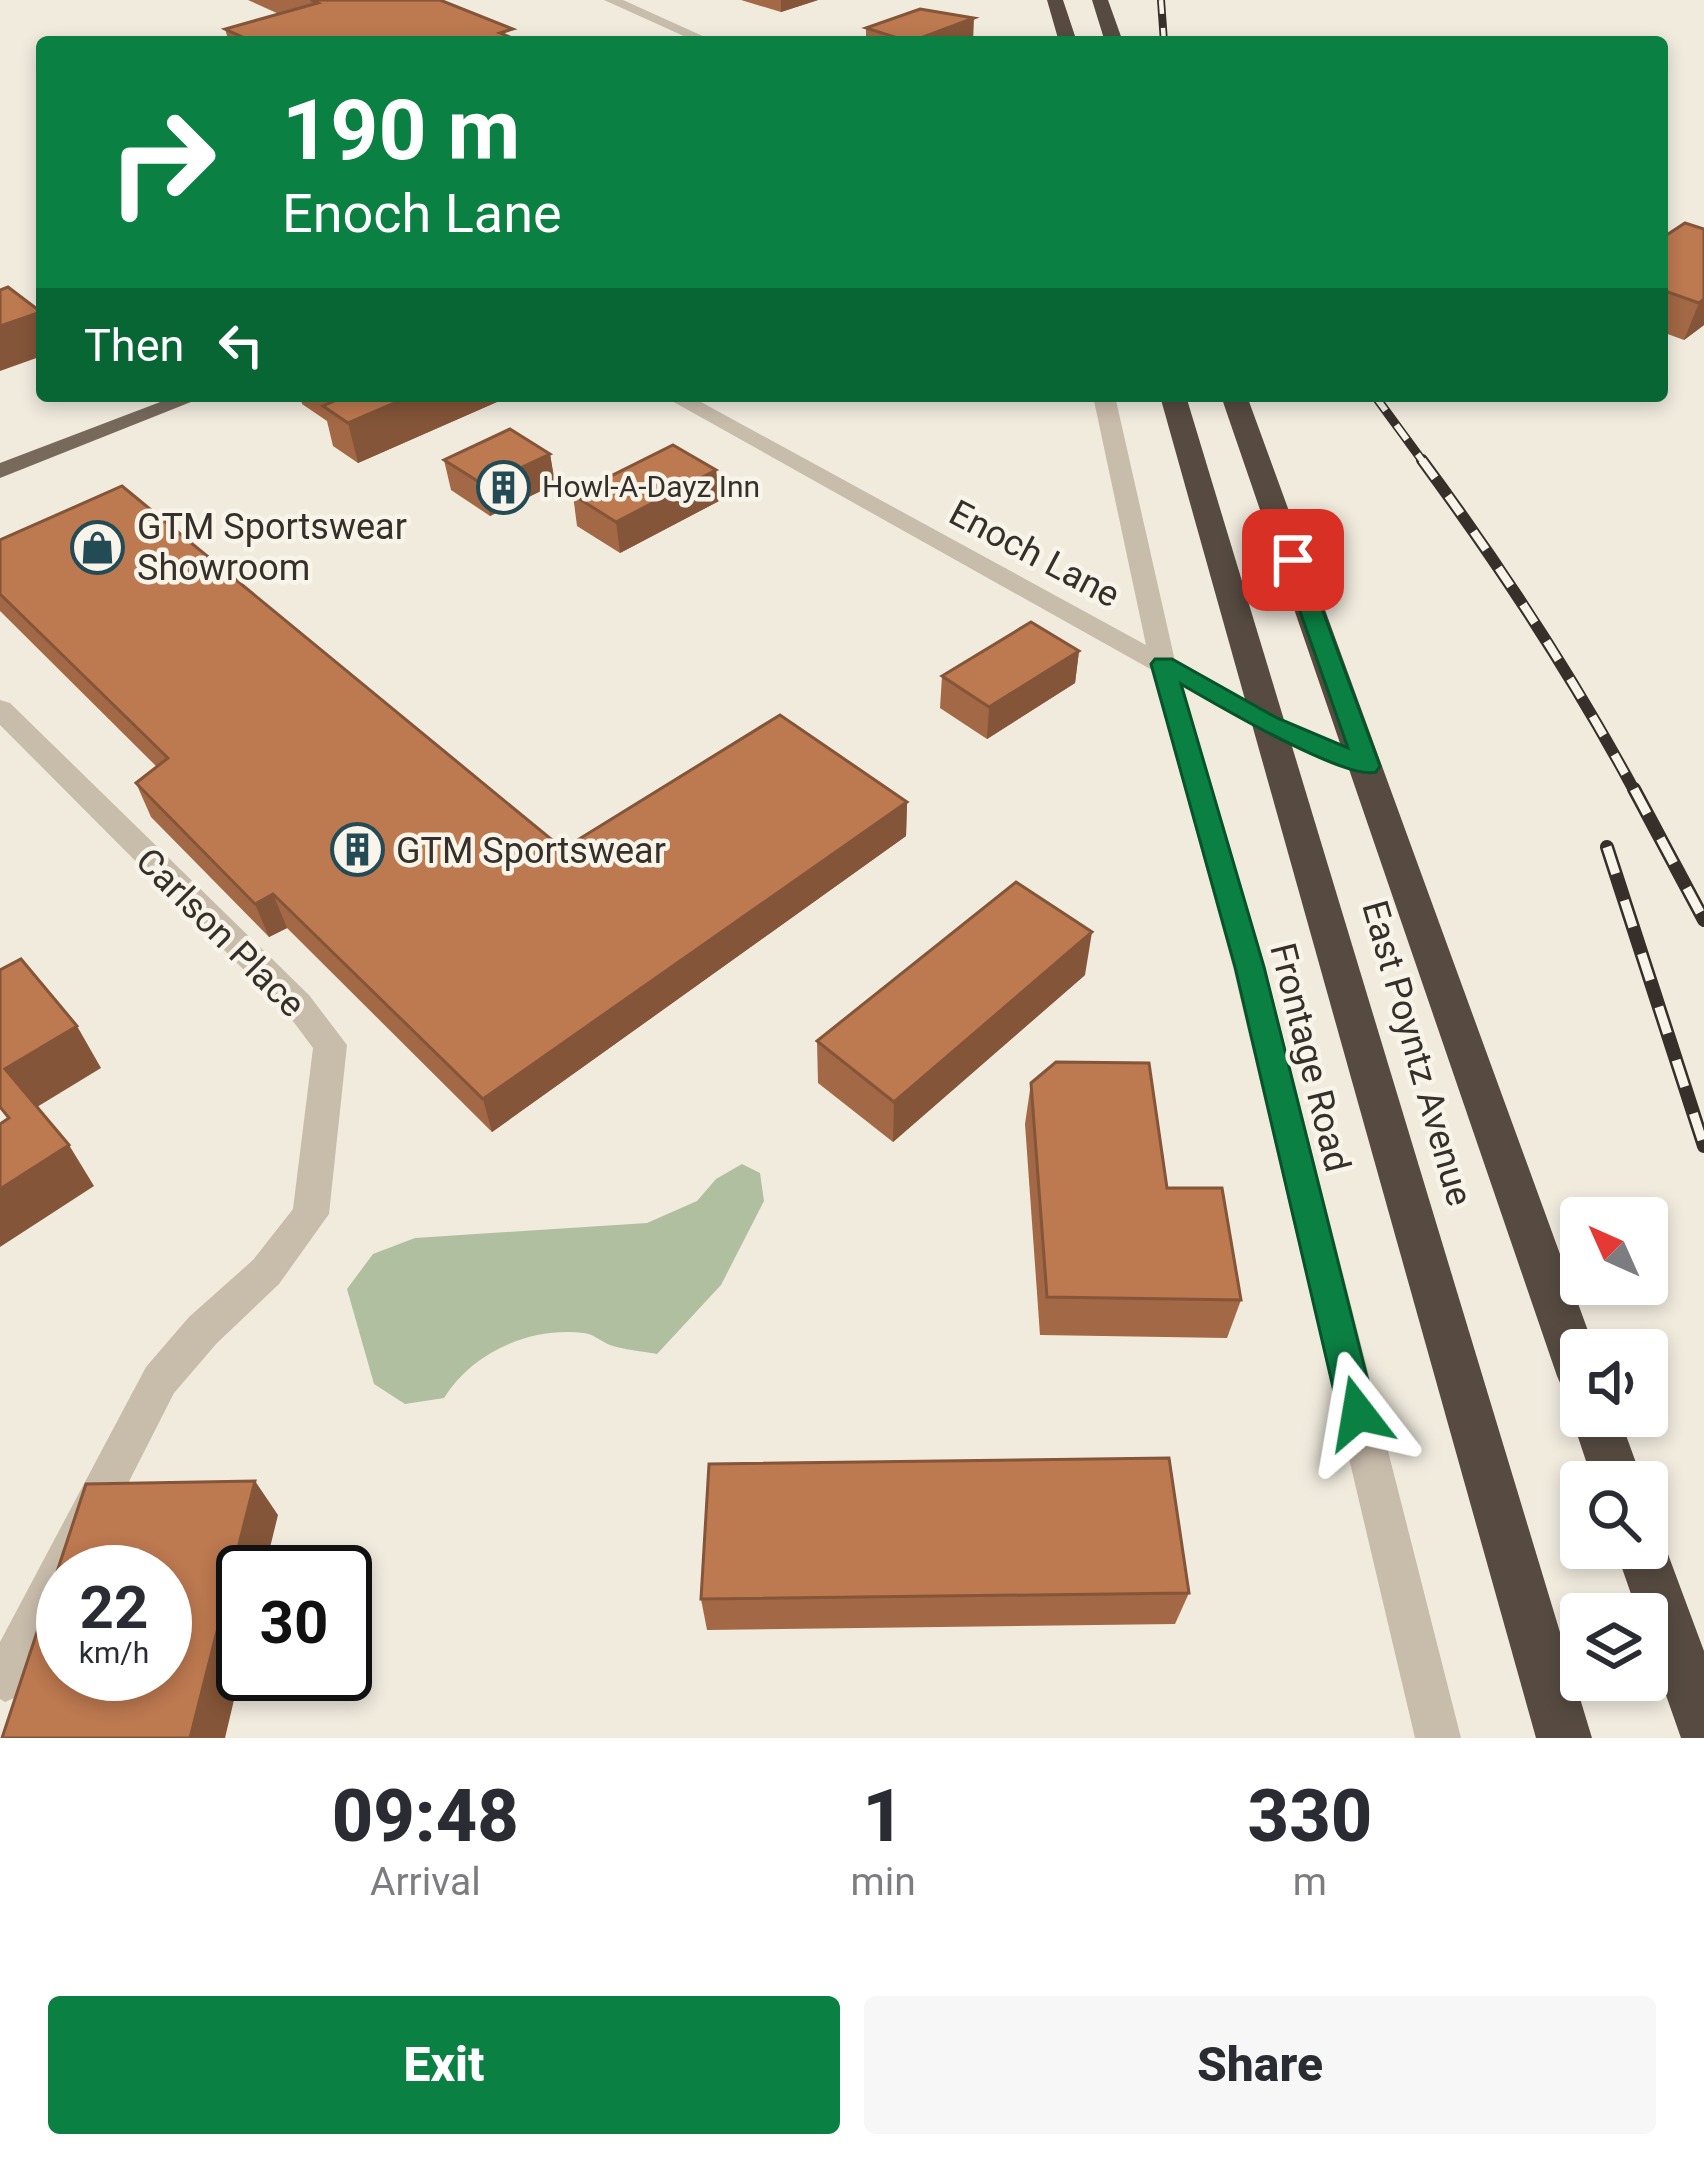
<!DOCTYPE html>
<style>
:root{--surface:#fff;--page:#f7f7f7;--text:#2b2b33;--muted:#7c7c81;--accent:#0b8043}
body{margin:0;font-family:Roboto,sans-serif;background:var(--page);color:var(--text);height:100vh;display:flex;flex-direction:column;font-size:45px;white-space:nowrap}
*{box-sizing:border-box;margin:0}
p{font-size:39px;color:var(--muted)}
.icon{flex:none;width:66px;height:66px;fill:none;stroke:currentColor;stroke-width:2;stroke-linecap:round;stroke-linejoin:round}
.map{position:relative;height:1738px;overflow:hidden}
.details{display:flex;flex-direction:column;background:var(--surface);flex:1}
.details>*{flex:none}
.guide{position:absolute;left:36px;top:36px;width:1632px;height:366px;border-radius:12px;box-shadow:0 6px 18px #0003;background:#0b8043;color:#fff;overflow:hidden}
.needle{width:78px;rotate:315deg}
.fabs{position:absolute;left:1560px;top:1197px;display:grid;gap:24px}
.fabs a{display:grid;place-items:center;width:108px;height:108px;border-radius:12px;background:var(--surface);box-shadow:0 6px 18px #0003;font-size:60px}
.speed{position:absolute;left:36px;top:1545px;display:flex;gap:24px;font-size:60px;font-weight:700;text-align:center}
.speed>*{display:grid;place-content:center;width:156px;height:156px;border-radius:50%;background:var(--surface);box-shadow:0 6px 18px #0003;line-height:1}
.speed small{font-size:30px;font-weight:400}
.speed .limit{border:6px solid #111;border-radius:18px;background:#fff;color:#111}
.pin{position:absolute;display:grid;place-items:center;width:102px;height:102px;color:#fff;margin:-51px;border-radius:24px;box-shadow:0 6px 18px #0006}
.me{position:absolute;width:132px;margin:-66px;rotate:346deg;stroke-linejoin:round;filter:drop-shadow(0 0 9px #0008)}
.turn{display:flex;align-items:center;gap:42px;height:252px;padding:0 48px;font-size:54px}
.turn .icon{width:156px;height:156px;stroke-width:2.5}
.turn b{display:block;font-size:84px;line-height:102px}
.then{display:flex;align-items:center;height:114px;padding:0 48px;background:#0003;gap:24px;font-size:45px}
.eta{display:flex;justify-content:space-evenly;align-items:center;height:204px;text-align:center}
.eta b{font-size:72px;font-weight:800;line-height:84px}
.cta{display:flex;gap:24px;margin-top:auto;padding:24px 48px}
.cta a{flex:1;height:138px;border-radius:12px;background:var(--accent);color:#fff;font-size:48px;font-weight:800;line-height:138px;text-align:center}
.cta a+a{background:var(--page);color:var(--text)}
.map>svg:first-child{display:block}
.green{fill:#b0bf9f}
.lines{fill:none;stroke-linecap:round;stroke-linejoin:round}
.minor{fill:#c8bcab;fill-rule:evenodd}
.major{fill:#77695c;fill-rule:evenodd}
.highway{fill:#574b41;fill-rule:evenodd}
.rail-far3-casing{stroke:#362f2a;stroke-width:8}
.rail-far2-casing{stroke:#362f2a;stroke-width:9}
.rail-far1-casing{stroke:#362f2a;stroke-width:12}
.rail-casing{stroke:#362f2a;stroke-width:14}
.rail-far3{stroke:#f9f4ea;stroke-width:4.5;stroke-dasharray:14;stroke-linecap:butt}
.rail-far2{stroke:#f9f4ea;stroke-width:6;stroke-dasharray:18;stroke-linecap:butt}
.rail-far1{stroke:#f9f4ea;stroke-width:8;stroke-dasharray:22;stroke-linecap:butt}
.rail{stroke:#f9f4ea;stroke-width:9;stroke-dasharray:28;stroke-linecap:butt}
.wall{fill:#a36845}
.shaded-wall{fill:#845538}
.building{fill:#bd7950;stroke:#845538;stroke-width:3;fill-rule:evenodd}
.route{fill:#0b8043;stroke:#07532c;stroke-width:3}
.labels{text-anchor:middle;stroke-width:9;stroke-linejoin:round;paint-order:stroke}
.far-poi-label{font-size:30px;fill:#362f2a;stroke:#f9f4ea;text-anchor:start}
.poi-label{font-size:36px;fill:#362f2a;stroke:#f9f4ea;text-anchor:start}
.street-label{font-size:36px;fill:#362f2a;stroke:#f9f4ea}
</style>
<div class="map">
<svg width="1704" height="1738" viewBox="0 0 1704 1738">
<rect width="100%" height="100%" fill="#f1ebde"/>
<path class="green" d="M742,1164L760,1173L764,1201L721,1285L657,1354C642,1351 624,1350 610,1345C600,1341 594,1334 584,1333C529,1327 473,1352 444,1398L405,1404L374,1384L347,1289L373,1254L415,1238L647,1223L697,1201L716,1179Z"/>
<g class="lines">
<g class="minor">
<path d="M604,0H623L716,42H697Z"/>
<path d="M663,396H690L1146,645L1093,396H1115L1175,661L1278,717L1377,759L1381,766L1377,773C1346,781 1216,706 1183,687L1265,967L1461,1738H1415L1233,967L1152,670Z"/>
<path d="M0,700L10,703L309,995L347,1045L329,1214L279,1284L217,1343L174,1393L83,1572H63V1612L21,1695L5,1702L0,1699V1642L146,1367L189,1317L253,1260L293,1209L313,1048L287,1013L0,725Z"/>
</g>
<path class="major" d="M176,396H206L0,478V463Z"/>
<g class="highway">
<path d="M1047,0H1063L1077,42H1059Z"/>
<path d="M1092,0H1108L1123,42H1105Z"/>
<path d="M1160,396H1186L1592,1738H1536Z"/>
<path d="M1221,396H1247L1595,1350H1581V1398L1564,1392L1557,1376Z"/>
<path d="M1581,1398V1416H1619L1643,1482H1593L1571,1416Z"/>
<path d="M1647,1525L1659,1530L1704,1651V1738H1681L1647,1641V1614H1638L1615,1548H1647Z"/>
</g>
<defs>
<path id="rail-far3" d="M1161,0L1164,42"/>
<path id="rail-far2" d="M1375,396L1424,463"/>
<path id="rail-far1" d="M1422,460C1501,567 1572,675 1635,792"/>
<g id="rail">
<path d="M1634,789L1704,920"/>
<path d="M1607,847L1704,1146"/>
</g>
</defs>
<use href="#rail-far3" class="rail-far3-casing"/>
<use href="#rail-far2" class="rail-far2-casing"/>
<use href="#rail-far1" class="rail-far1-casing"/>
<use href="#rail" class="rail-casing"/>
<use href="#rail-far3" class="rail-far3"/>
<use href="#rail-far2" class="rail-far2"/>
<use href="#rail-far1" class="rail-far1"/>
<use href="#rail" class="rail"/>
</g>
<g class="wall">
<path d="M248,0H440L514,39H228L225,29L279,14Z"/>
<path d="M741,0H818L781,12Z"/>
<path d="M866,28L973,42H866Z"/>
<path d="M1704,229V325L1684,340L1662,332V238Z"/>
<path d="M300,396H506V398L358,463L333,446L327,421L302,404Z"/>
<path d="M550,454L555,484L490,516L451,490L444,460Z"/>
<path d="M716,470L719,501L620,553L577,526L573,495Z"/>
<path d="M0,540L563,849L907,802L906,836L492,1132L287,928L269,937L151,817L136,783L157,767L0,611Z"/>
<path d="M1079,651L1075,683L987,739L940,708L942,676Z"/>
<path d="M1085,975L893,1142L818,1083L817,1041Z"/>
<path d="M1031,1083L1167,1188L1241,1300L1227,1338L1040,1335L1025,1124Z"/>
<path d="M1189,1593L1175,1624L707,1630L701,1599Z"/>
</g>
<g class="shaded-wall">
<path d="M781,0H818L781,12Z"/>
<path d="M974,18L973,42H910Z"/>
<path d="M1704,299V325L1684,340L1699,303Z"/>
<path d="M41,312L42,356L0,371V326Z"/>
<path d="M411,396H506V398L358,463L348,423Z"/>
<path d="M550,454L555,484L490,516L484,485Z"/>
<path d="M716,470L719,501L620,553L616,522Z"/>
<path d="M1079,651L1075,683L987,739L989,707Z"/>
<path d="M907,802L906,836L492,1132L483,1099Z"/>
<path d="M273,894L287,928L269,937L255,904Z"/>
<path d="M1092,932L1085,975L893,1142L894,1102Z"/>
<path d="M77,1026L101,1068L32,1110L5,1069Z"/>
<path d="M69,1145L94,1186L0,1247V1189Z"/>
<path d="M255,1481L278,1515L264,1572H243V1662L225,1738H190Z"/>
</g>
<g class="building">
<path d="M311,0H440L513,29L500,33L522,42H218L240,36L225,29L318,3Z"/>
<path d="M920,9L974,18L910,42L866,28Z"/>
<path d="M1685,223L1704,229V299L1699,303L1662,290V238Z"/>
<path d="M8,287L41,312L0,326V290Z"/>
<path d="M338,396H411L348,423L323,406L341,398Z"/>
<path d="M510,429L550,454L484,485L444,460Z"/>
<path d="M673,445L716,470L616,522L573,495Z"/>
<path d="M122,486L563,849L780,715L907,802L483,1099L273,894L255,904L136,783L168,758L0,594V540Z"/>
<path d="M1031,622L1079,651L989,707L942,676Z"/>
<path d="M1016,882L1092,932L894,1102L817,1041Z"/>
<path d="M21,959L77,1026L5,1069L69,1145L0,1189V1124L9,1118L0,1107V970Z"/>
<path d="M1056,1062L1149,1063L1167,1188H1222L1241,1300L1047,1297L1031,1083Z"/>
<path d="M1169,1458L1189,1593L701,1599L709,1464Z"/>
<path d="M255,1481L190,1738H2L86,1484ZM63,1572H165V1674H63Z"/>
</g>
<path class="route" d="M1293,554L1304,560L1380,766L1376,772C1345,781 1214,703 1181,684L1264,967L1376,1413L1370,1425L1358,1431L1345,1425L1339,1413L1235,967L1151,664L1155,659H1172L1277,718L1348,748L1282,560Z"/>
<defs>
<symbol id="building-ring" viewBox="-11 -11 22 22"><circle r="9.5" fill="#f9f4ea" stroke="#224b55" stroke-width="1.5"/><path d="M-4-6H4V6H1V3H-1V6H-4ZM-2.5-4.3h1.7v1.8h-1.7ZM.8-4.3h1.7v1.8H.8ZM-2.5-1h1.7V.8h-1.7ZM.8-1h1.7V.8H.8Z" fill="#224b55"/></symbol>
<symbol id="shop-ring" viewBox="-11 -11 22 22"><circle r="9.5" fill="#f9f4ea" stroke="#224b55" stroke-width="1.5"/><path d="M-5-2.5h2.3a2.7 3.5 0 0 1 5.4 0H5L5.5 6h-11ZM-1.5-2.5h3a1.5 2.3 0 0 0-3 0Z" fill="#224b55"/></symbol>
</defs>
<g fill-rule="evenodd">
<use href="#building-ring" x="474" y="458" width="59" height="59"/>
<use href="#shop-ring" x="68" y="518" width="59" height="59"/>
<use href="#building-ring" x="328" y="820" width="59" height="59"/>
</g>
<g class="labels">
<g class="far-poi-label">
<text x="542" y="497">Howl-A-Dayz Inn</text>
</g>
<g class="poi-label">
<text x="137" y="539">GTM Sportswear<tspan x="137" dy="41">Showroom</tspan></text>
<text x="396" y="863">GTM Sportswear</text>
</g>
<g class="street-label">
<text transform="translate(1035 553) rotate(28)" y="13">Enoch Lane</text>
<text transform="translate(221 932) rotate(45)" y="13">Carlson Place</text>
<text transform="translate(1418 1053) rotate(74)" y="13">East Poyntz Avenue</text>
<text transform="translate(1311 1057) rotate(76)" y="13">Frontage Road</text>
</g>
</g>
</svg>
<div class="fabs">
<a><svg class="needle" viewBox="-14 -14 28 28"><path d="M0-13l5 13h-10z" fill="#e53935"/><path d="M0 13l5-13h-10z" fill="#7c7c81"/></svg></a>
<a><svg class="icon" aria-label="sound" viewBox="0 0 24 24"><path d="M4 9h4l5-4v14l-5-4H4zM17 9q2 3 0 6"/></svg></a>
<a><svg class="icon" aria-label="search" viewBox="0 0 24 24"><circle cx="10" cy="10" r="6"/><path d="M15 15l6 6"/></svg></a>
<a><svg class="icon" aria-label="layers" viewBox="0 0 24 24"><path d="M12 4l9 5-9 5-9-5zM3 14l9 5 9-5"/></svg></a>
</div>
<div class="speed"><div>22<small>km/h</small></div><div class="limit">30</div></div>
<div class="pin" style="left:1293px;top:560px;background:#d93025"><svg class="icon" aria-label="arrive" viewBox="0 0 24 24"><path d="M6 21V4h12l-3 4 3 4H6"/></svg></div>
<svg class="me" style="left:1358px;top:1413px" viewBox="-20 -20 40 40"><path d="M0-17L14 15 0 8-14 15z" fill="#0b8043" stroke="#fff" stroke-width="4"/></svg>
<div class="guide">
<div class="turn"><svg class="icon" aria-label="right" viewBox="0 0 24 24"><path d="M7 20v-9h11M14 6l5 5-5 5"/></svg><div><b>190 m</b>Enoch Lane</div></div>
<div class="then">Then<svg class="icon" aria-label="left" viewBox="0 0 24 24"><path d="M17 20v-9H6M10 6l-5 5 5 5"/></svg></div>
</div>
</div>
<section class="details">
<div class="eta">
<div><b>09:48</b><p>Arrival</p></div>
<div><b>1</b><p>min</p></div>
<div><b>330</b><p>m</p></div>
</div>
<div class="cta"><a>Exit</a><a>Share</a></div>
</section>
